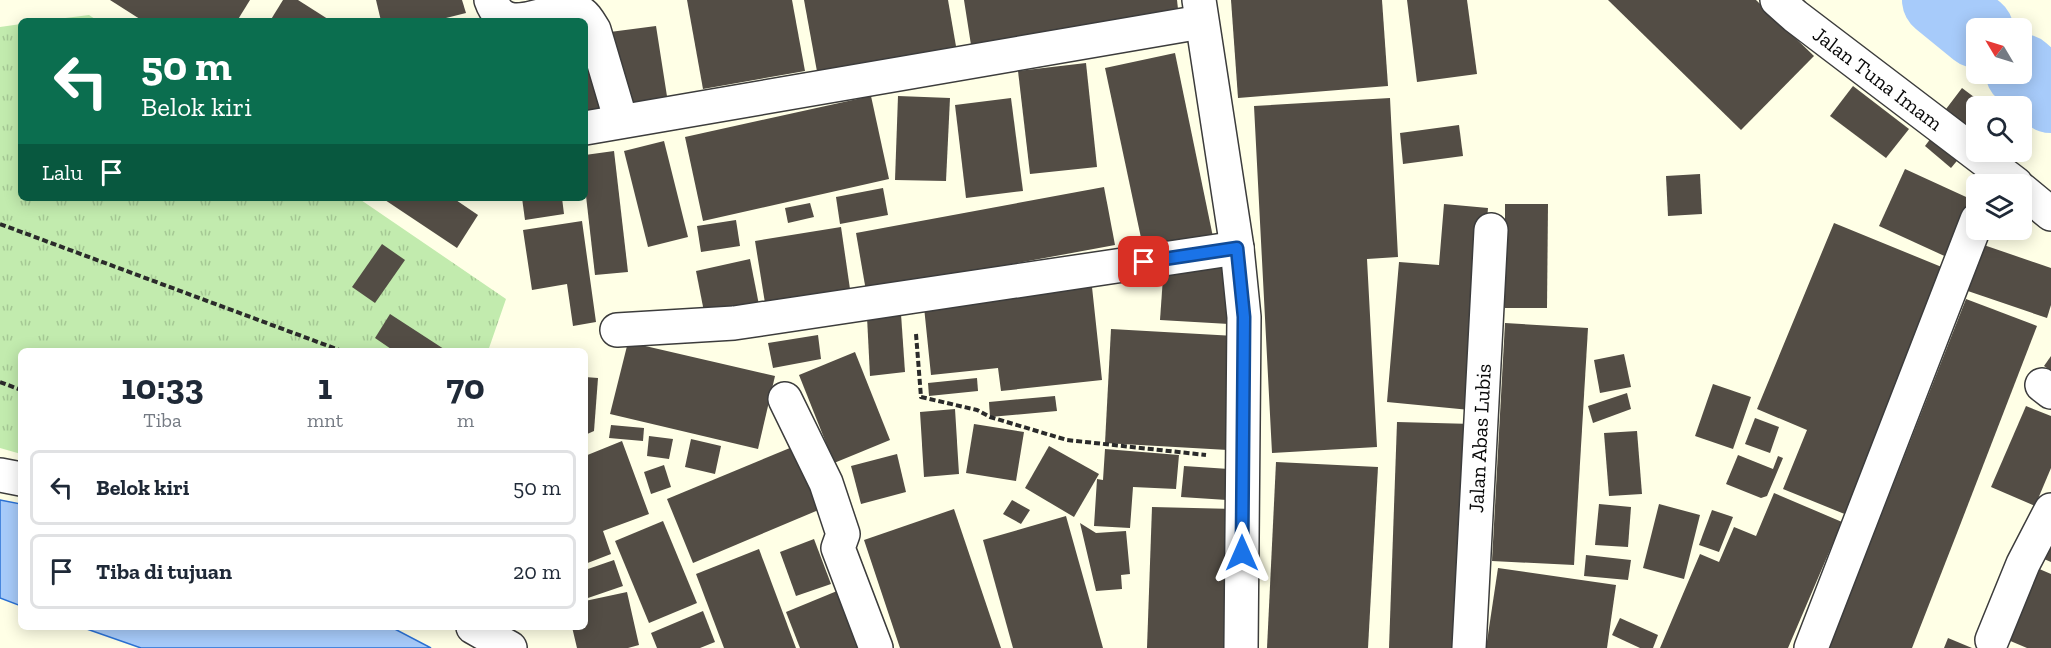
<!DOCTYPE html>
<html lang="id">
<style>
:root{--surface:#fff;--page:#f6f6f7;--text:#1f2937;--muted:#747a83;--line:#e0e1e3}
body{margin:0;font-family:"Zilla Slab",serif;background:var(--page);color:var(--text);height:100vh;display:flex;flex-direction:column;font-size:22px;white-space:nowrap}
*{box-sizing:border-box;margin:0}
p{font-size:20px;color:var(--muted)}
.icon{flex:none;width:33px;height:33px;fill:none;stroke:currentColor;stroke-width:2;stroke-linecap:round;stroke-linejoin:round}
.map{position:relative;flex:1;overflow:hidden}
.drawer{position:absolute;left:18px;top:348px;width:570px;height:282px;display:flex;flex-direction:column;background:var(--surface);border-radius:9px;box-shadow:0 3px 15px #0003}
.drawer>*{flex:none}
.guide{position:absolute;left:18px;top:18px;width:570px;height:183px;border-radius:9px;box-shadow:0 3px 15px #0003;background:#0b6e4f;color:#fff;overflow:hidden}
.needle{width:39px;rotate:308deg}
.buttons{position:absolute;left:1966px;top:18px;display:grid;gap:12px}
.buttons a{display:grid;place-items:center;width:66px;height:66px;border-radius:9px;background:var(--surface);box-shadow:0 3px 15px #0003;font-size:30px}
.pin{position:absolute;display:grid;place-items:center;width:51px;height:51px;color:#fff;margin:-26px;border-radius:12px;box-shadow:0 3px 9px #0006}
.me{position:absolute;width:66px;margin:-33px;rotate:0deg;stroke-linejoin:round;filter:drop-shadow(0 0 4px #0008)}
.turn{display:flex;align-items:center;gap:21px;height:126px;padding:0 24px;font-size:27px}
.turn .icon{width:78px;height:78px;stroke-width:2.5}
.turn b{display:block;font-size:42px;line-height:51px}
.then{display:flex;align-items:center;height:57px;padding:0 24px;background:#0003;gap:12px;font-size:22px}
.eta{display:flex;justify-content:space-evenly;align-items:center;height:102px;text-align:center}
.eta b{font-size:36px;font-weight:700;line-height:42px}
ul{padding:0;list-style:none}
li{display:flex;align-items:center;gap:18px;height:75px;margin:0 12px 9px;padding:0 12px;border:3px solid var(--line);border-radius:9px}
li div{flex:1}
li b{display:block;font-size:22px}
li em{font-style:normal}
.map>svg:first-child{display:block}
.grass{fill:url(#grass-tufts)}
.water{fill:#a7cbfa;stroke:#2a71d5;stroke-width:1.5}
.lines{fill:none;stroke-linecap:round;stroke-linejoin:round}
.river{stroke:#a7cbfa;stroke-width:74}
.building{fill:#534d45}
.minor-casing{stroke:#3c3c3c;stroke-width:36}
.path{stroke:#2b2b2b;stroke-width:4;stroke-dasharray:6 3;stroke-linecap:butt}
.minor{stroke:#fff;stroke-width:33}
.route-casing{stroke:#114b97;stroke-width:15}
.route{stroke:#1a73e8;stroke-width:10}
.labels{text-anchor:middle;stroke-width:6;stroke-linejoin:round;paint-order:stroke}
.street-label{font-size:21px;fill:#090909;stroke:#fff}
</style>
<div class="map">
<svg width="2051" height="648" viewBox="0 0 2051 648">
<defs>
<pattern id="grass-tufts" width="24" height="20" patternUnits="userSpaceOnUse" patternTransform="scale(1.5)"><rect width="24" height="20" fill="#c2ebae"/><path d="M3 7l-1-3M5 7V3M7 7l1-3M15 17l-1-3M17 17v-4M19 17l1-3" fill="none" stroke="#a5c894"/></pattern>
</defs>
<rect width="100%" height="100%" fill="#ffffe6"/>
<g class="grass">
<path d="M89,15L98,21H42Z"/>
<path d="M21,24V198H358L506,299L488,351H21V454L0,448V27Z"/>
</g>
<g class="water">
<path d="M0,500L21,504V606L0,598Z"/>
<path d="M81,627H391L431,648H141Z"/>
</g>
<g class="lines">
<g class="river">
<path d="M1939,0L1977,31"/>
<path d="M2022,71L2051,96"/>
</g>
</g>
<g class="building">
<path d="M110,0H250L237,21H143Z"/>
<path d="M283,0H298L331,21H270Z"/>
<path d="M376,0H462L466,13L434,21H381Z"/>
<path d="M687,0H792L805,71L703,89Z"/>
<path d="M804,0H948L957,52L818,77Z"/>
<path d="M964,0H1177L1178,9L971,45Z"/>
<path d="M1231,0H1382L1388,86L1238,98Z"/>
<path d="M1407,0H1467L1477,74L1417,82Z"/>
<path d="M1608,0H1756L1814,56L1741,130Z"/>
<path d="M656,26L669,109L623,116L610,32Z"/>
<path d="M585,39L602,112L585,116Z"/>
<path d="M1175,53L1213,237L1144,252L1105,68Z"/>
<path d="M1086,63L1097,167L1030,174L1018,71Z"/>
<path d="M1853,86L1909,129L1886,158L1830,116Z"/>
<path d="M1962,88L1986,106H1977V123L1966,137L1940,117Z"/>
<path d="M871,96L889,179L703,221L685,137Z"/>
<path d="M898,96L950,98L946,181L895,180Z"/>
<path d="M1011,98L1023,191L966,198L955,105Z"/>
<path d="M1390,98L1398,257L1367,259L1377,447L1272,453L1254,106Z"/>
<path d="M1459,125L1463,156L1403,164L1400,133Z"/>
<path d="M1934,134L1961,156L1951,168L1925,146Z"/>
<path d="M664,141L688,237L648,247L624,151Z"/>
<path d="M614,151L628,272L595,275L585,187V155Z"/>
<path d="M1905,169L1977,202L1951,259L1879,226Z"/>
<path d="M1700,174L1702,214L1668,216L1666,176Z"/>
<path d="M1104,187L1115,245L866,291L856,233Z"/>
<path d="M883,188L888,215L840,224L836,197Z"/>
<path d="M382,198H453L478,215L457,248Z"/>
<path d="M522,198H562L564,214L525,220Z"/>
<path d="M810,203L814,217L788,223L785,208Z"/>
<path d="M1444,204L1488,208L1470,410L1387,402L1399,262L1439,265Z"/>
<path d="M1505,204H1548L1547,308H1505Z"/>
<path d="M736,220L740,246L701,252L697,226Z"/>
<path d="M582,221L596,322L573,326L567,284L532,290L523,230Z"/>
<path d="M1834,223L1949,270L1847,515L1783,489L1807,430L1757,409Z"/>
<path d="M841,227L850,289L765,303L755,241Z"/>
<path d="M1975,242L2051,268V305L2047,318L1959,288Z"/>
<path d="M382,244L405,260L375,303L352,287Z"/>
<path d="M750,259L760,310L706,322L696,271Z"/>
<path d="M1164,263L1233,268L1229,324L1160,320Z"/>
<path d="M1092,287L1102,380L1001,391L998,368L931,375L924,307Z"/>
<path d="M1966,299L2037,326L1957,533L1912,648H1829Z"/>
<path d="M390,314L447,351H394L375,338Z"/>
<path d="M901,314L905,372L870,376L867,317Z"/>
<path d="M1505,323L1588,328L1574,565L1492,561Z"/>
<path d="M1111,329L1235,336L1228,450L1105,443Z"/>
<path d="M818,335L821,359L773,368L768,343Z"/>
<path d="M628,342L775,376L758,449L610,414Z"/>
<path d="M855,352L890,440L834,463L799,375Z"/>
<path d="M1624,354L1631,387L1600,393L1594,360Z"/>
<path d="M2051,356V371L2044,366Z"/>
<path d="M585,377L598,378L594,431L585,435Z"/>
<path d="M977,378L978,391L929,396L928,383Z"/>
<path d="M1713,384L1751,397L1733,449L1695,436Z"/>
<path d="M1627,393L1631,409L1593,423L1588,406Z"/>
<path d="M1055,396L1057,411L990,417L989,402Z"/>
<path d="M2026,406L2051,416V468L2035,506L1991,487Z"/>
<path d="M955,409L959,474L924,477L920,412Z"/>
<path d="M1755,418L1779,427L1770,453L1745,444Z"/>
<path d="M1397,422L1473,424L1465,648H1389Z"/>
<path d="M974,424L1024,432L1016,481L966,473Z"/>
<path d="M611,425L644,428L643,441L609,438Z"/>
<path d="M1637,431L1642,494L1609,496L1604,433Z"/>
<path d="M649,436L673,439L669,459L647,456Z"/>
<path d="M691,439L721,446L715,474L685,467Z"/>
<path d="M622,441L649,514L603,531L611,554L585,564V456Z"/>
<path d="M802,443L828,506L693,563L667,499Z"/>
<path d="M1049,446L1099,474L1074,517L1025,488Z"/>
<path d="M1105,449L1179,455L1176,489L1133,487L1130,528L1094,526L1097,479L1103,480Z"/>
<path d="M897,454L906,492L861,504L851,466Z"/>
<path d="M1738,455L1773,469L1778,456L1783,458L1767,496L1761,498L1726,484Z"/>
<path d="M1276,462L1378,467L1368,648H1267Z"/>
<path d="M664,465L671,487L651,494L644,472Z"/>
<path d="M1184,466L1229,469L1227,500L1181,497Z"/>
<path d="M1774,493L1842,522L1788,648H1660L1700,554L1719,562L1734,527L1756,536Z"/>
<path d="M1012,500L1030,510L1021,524L1003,514Z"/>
<path d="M1599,504L1631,507L1628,547L1595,545Z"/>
<path d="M1659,504L1700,515L1684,579L1643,568Z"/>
<path d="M1152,507L1235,509L1229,648H1147Z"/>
<path d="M954,509L1001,648H900L864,540Z"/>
<path d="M1712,510L1733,517L1719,552L1699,545Z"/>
<path d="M1066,516L1103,648H1013L983,540Z"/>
<path d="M663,521L697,603L649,623L615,541Z"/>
<path d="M1080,523L1096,533L1126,531L1130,574L1121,575L1122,589L1096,591Z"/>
<path d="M814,539L831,584L796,596L780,552Z"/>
<path d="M2051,544V562L2044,559Z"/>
<path d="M759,549L796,648H724L696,574Z"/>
<path d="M1586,555L1631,560L1628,580L1584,576Z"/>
<path d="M614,560L623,586L585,599V570Z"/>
<path d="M1498,568L1616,585L1607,648H1486Z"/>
<path d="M2037,568L2051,574V648H2027L2008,640Z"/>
<path d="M837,591L859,648H800L786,612Z"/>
<path d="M627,592L639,645L628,648H577L572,627H585V601Z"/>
<path d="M703,611L715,642L700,648H657L651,633Z"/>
<path d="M1620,618L1658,635L1653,648H1640L1612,635Z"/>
<path d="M1948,638L1972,648H1944Z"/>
</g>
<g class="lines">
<defs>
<g id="minor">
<path d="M491,0C506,44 556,0 579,12C586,15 590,24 594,30L621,121"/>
<path d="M1199,0L1237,248L1244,317L1241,648"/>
<path id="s1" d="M1777,0L1795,16L2016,184"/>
<path d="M585,128L1201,22"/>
<path d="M2022,190L2051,214"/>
<path d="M617,330L734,323L1237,248"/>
<path d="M2042,385L2051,392"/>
<path d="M785,399L826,483L843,534L838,548L876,648"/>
<path d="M0,475L21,479"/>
<path d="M473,627L510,648"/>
<path d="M1992,640L2023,564L2051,510"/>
<path id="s2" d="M1469,648L1491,230"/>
<path d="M1811,648L1977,220"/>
</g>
</defs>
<use href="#minor" class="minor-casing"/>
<g class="path">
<path d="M0,224L342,351"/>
<path d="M916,334L921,397L977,410L990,417L1067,440L1206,455"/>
<path d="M0,382L21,390"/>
</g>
<use href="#minor" class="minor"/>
</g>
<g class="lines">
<defs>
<path id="route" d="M1144,262L1237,248L1244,317L1242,553"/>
</defs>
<use href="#route" class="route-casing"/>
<use href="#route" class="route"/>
</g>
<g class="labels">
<g class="street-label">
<text dy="7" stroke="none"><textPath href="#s1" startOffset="128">Jalan Tuna Imam</textPath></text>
<text dy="7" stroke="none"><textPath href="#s2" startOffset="210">Jalan Abas Lubis</textPath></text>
</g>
</g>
</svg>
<div class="buttons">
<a><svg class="needle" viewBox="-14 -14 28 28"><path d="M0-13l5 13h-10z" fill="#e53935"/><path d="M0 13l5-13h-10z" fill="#747a83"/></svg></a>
<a><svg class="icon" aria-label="search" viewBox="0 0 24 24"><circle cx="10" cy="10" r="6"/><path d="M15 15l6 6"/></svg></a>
<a><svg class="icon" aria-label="layers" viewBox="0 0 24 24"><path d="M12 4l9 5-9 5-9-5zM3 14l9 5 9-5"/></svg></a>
</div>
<div class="pin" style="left:1144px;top:262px;background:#d93025"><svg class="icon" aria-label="arrive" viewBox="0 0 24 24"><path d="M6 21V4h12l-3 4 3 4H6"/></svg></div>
<svg class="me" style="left:1242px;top:553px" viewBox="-20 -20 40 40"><path d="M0-17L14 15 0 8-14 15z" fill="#1a73e8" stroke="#fff" stroke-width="4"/></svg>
<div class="guide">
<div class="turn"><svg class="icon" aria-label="left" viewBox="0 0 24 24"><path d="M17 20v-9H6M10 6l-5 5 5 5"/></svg><div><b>50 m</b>Belok kiri</div></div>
<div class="then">Lalu<svg class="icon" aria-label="arrive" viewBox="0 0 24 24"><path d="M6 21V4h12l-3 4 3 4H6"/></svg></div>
</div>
<section class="drawer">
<div class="eta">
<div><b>10:33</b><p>Tiba</p></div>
<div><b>1</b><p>mnt</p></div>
<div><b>70</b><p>m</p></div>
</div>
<ul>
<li><svg class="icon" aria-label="left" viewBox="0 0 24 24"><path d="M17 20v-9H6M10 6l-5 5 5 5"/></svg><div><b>Belok kiri</b></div><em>50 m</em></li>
<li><svg class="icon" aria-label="arrive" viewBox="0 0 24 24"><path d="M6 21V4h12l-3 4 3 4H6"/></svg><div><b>Tiba di tujuan</b></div><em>20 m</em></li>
</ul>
</section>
</div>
